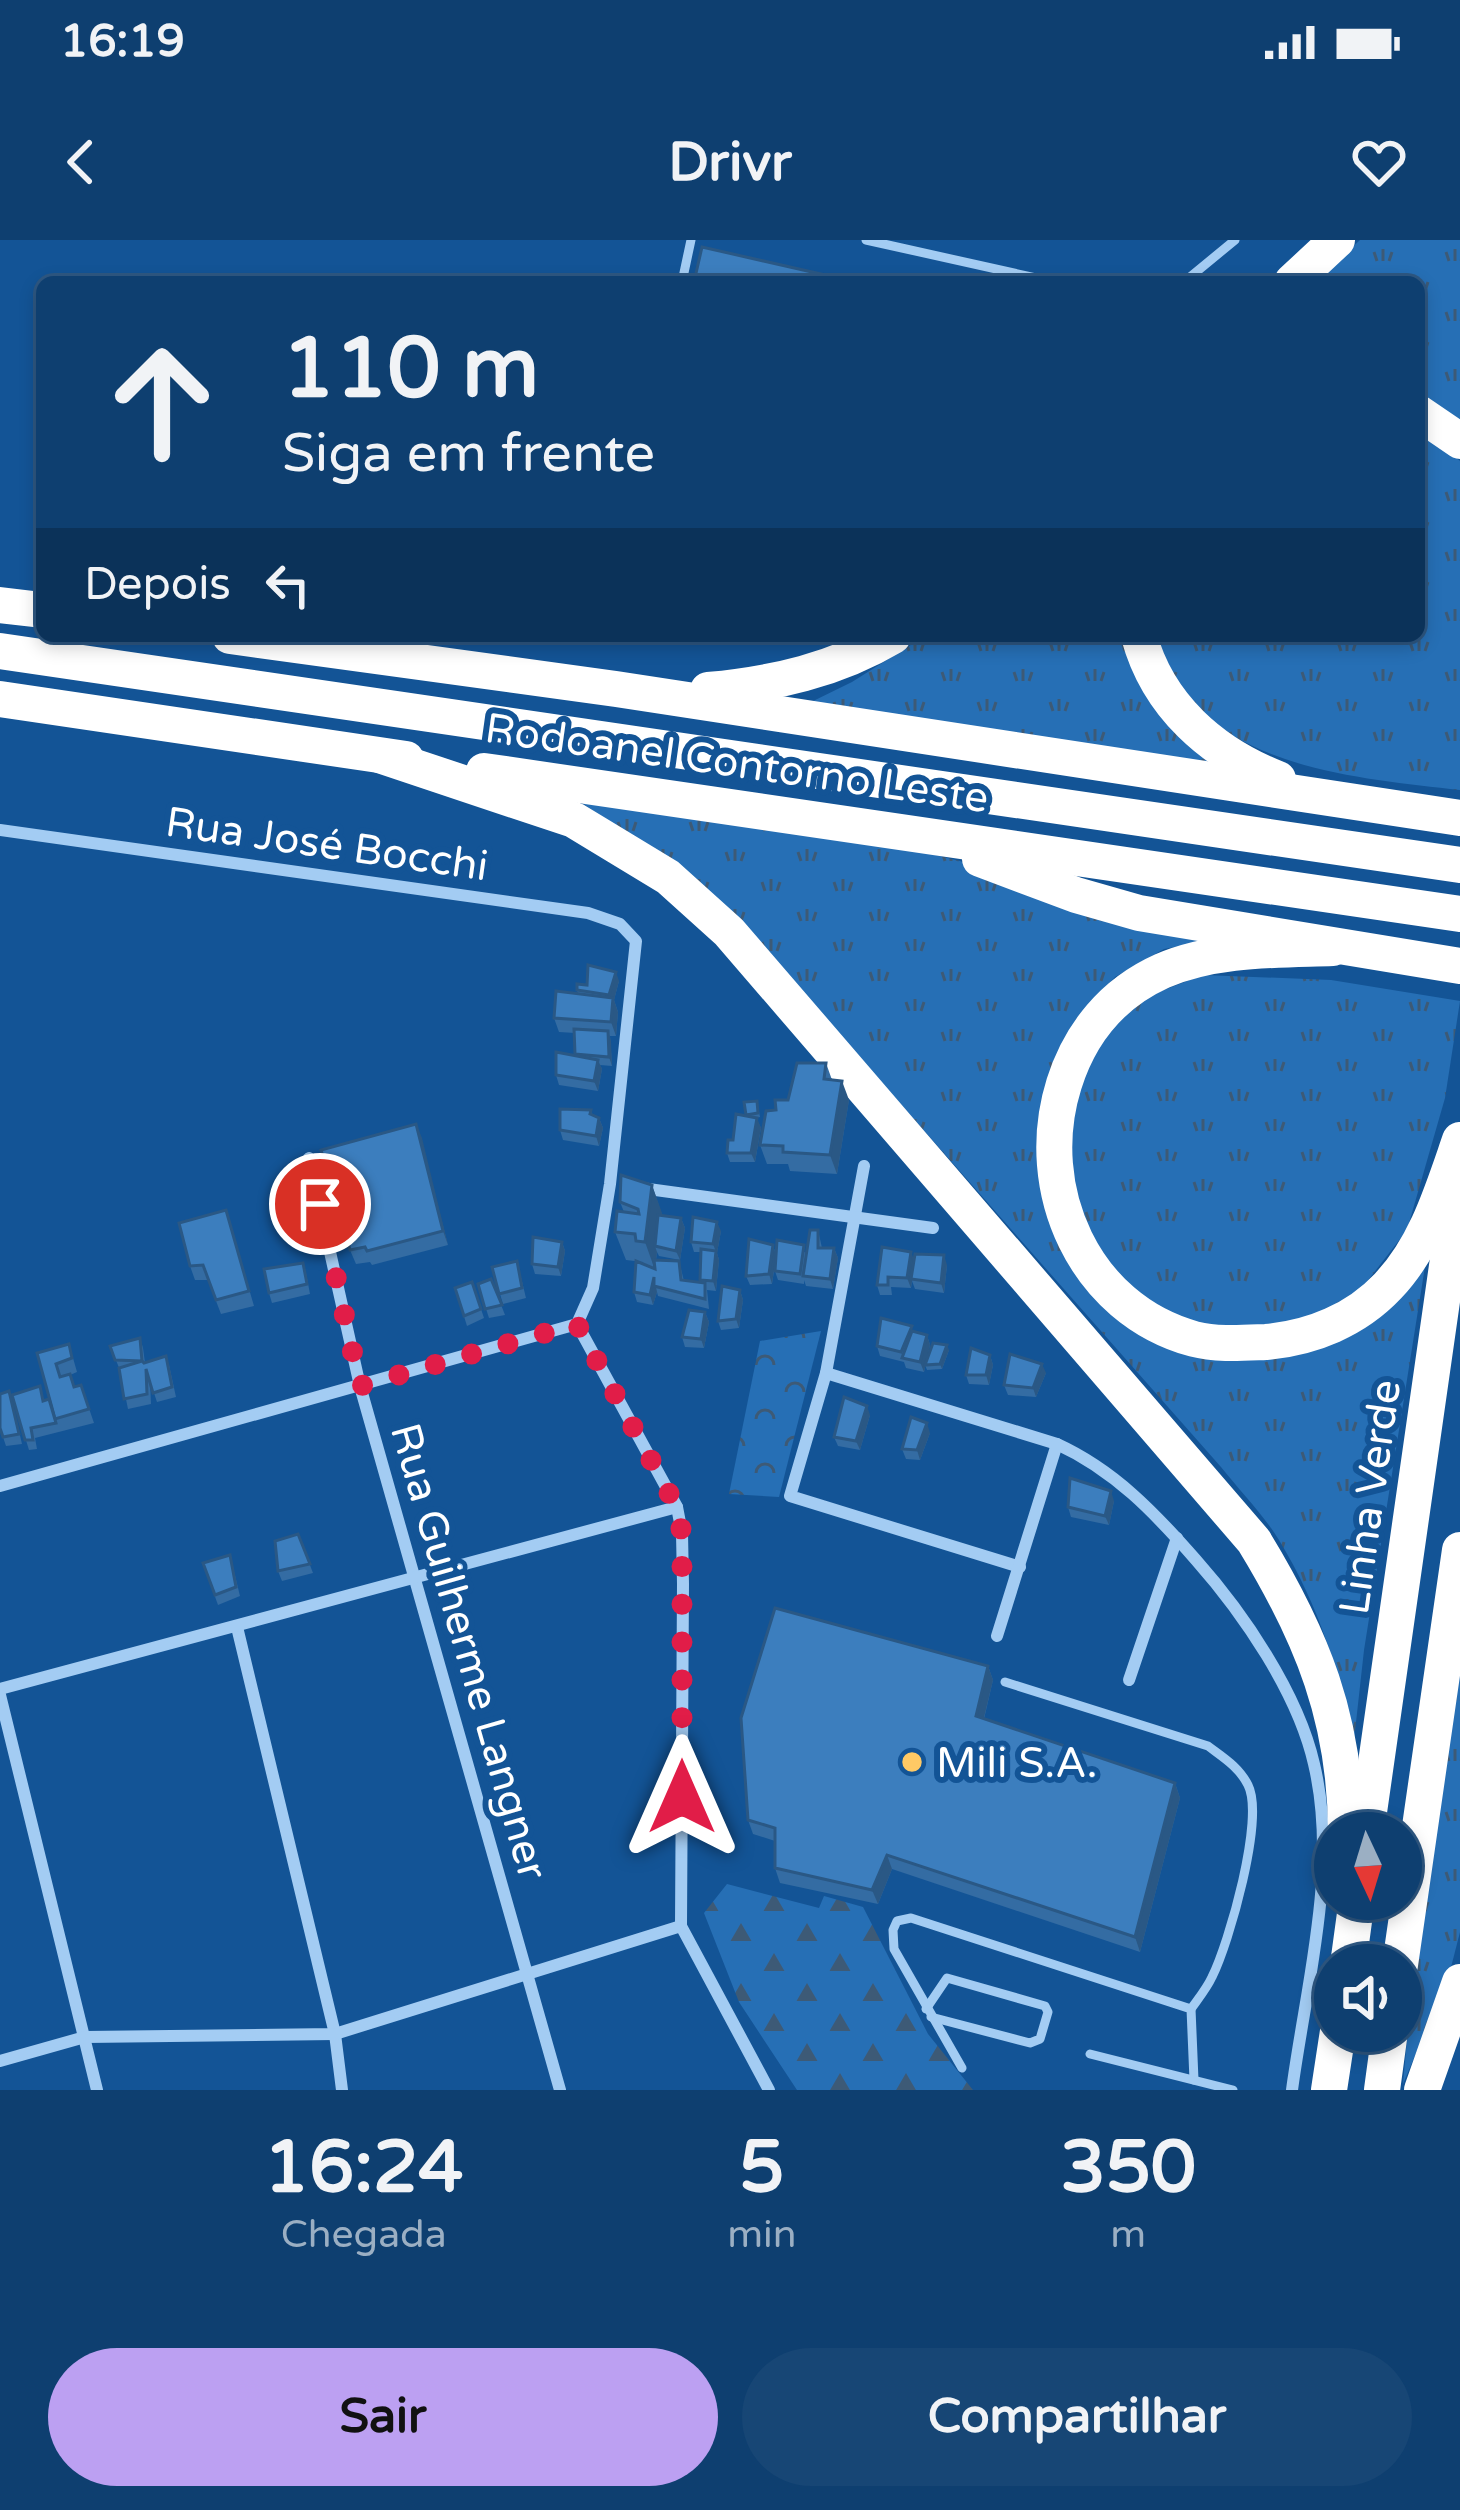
<!DOCTYPE html>
<html lang="pt">
<meta charset="utf-8">
<style>
:root{--surface:#0e3f70;--page:#174675;--text:#f1f3f6;--muted:#9bafc3;--line:#2e5883;--accent:#bca0f2}
body{margin:0;font-family:"Varela Round",sans-serif;background:var(--page);color:var(--text);height:100vh;display:flex;flex-direction:column;font-size:45px;white-space:nowrap}
*{box-sizing:border-box;margin:0}
p{font-size:39px;color:var(--muted)}
.icon{flex:none;width:66px;height:66px;fill:none;stroke:currentColor;stroke-width:2;stroke-linecap:round;stroke-linejoin:round}
.map{position:relative;height:1850px;overflow:hidden}
.side{display:flex;flex-direction:column;background:var(--surface);flex:1}
.side>*{flex:none}
.top-card{position:absolute;left:36px;top:36px;width:1389px;height:366px;border-radius:18px;box-shadow:0 6px 18px #0003,0 0 0 3px var(--line);background:#0e3f70;color:var(--text);overflow:hidden}
.needle{width:78px;rotate:176deg}
.buttons{position:absolute;left:1314px;top:1572px;display:grid;gap:24px}
.buttons a{display:grid;place-items:center;width:108px;height:108px;border-radius:50%;background:var(--surface);box-shadow:0 6px 18px #0003,0 0 0 3px var(--line);font-size:60px}
.pin{position:absolute;display:grid;place-items:center;width:102px;height:102px;color:#fff;margin:-51px;border:6px solid #fff;border-radius:50%;box-shadow:0 3px 12px #0007}
.me{position:absolute;width:132px;margin:-66px;rotate:0deg;stroke-linejoin:round;filter:drop-shadow(0 0 9px #0008)}
.turn{display:flex;align-items:center;gap:42px;height:252px;padding:0 48px;font-size:54px}
.turn .icon{width:156px;height:156px;stroke-width:2.5}
.turn b{display:block;font-size:84px;line-height:102px}
.then{display:flex;align-items:center;height:114px;padding:0 48px;background:#0003;gap:24px;font-size:45px}
.eta{display:flex;justify-content:space-evenly;align-items:center;height:204px;text-align:center}
.eta b{font-size:72px;font-weight:700;line-height:84px}
.action{display:flex;gap:24px;margin-top:auto;padding:24px 48px}
.action a{flex:1;height:138px;border-radius:72px;background:var(--accent);color:#111;font-size:48px;font-weight:700;line-height:138px;text-align:center}
.action a+a{background:var(--page);color:var(--text)}
.status{display:flex;justify-content:space-between;align-items:center;height:84px;padding:0 60px;background:var(--surface);direction:ltr}
.status svg{height:33px;fill:currentColor}
header{display:flex;justify-content:space-between;align-items:center;height:156px;padding:0 48px;background:var(--surface);font-size:54px;font-weight:700}
.map>svg:first-child{display:block}
.grass{fill:url(#grass-tufts)}
.forest{fill:url(#forest-firs)}
.park{fill:url(#park-crowns)}
.lines{fill:none;stroke-linecap:round;stroke-linejoin:round}
.lane{stroke:#a3ccf3;stroke-width:9}
.street{stroke:#a3ccf3;stroke-width:12}
.highway{stroke:#fff;stroke-width:36}
.wall{fill:#346ca3}
.shaded-wall{fill:#2a5885}
.building{fill:#3c7ebe;stroke:#2a5885;stroke-width:3}
.route{stroke:#e11d48;stroke-width:21;stroke-dasharray:0 37.8}
.poi-dot{fill:#ffc965;stroke:#135496;stroke-width:4.5}
.labels{text-anchor:middle;stroke-width:12;stroke-linejoin:round;paint-order:stroke}
.street-label{font-size:42px;fill:#fff;stroke:#135496}
.poi-label{font-size:42px;fill:#fff;stroke:#135496;text-anchor:start}
</style>
<div class="status"><b>16:19</b><svg viewBox="0 0 49 12"><path d="M0 12V9h3v3zM5 12V6h3v6zM10 12V3h3v9zM15 12V0h3v12zM26 1h20v11H26zM47 4h2v5h-2z"/></svg></div>
<header><svg class="icon" aria-label="back" viewBox="0 0 24 24"><path d="M15 5l-7 7 7 7"/></svg>Drivr<svg class="icon" aria-label="heart" viewBox="0 0 24 24"><path d="M12 20l-8-8c-3-5 5-10 8-4 3-6 11-1 8 4z"/></svg></header>
<div class="map">
<svg width="1460" height="1850" viewBox="0 0 1460 1850">
<defs>
<pattern id="grass-tufts" width="24" height="20" patternUnits="userSpaceOnUse" patternTransform="scale(3)"><rect width="24" height="20" fill="#266fb5"/><path d="M3 7l-1-3M5 7V3M7 7l1-3M15 17l-1-3M17 17v-4M19 17l1-3" fill="none" stroke="#3d5a76"/></pattern>
<pattern id="forest-firs" width="22" height="20" patternUnits="userSpaceOnUse" patternTransform="scale(3)"><rect width="22" height="20" fill="#266fb5"/><path d="M5 1l3.5 6h-7zM16 11l3.5 6h-7z" fill="#3d5a76"/></pattern>
<pattern id="park-crowns" width="20" height="18" patternUnits="userSpaceOnUse" patternTransform="scale(3)"><rect width="20" height="18" fill="#266fb5"/><path d="M2 6a3 3 0 1 1 6 0M12 15a3 3 0 1 1 6 0" fill="none" stroke="#3d5a76"/></pattern>
</defs>
<rect width="100%" height="100%" fill="#135496"/>
<g class="grass">
<path d="M1360,0H1460V182L1419,155V42H1316Z"/>
<path d="M1419,184L1460,221V550C1349,537 1191,527 1158,396H1419Z"/>
<path d="M925,396H1124L1221,524L803,466L852,442Z"/>
<path d="M582,563L931,614L960,621L1084,671L1226,697L1164,709L1115,737L1076,779L1052,824L1080,1035L1250,1113L1426,1020L1364,1410L1353,1509C1341,1434 1319,1366 1279,1300C1263,1274 1240,1251 1221,1227L838,793L680,629Z"/>
<path d="M1203,735L1331,740L1460,761L1445,858L1407,990L1362,1048L1298,1087L1218,1093L1159,1071L1120,1042L1069,960L1070,858L1099,801L1143,758Z"/>
<path d="M1460,1403V1692L1449,1735L1403,1844L1415,1710Z"/>
</g>
<path class="forest" d="M727,1644L819,1668L824,1656L863,1667L928,1794L973,1850H797L739,1762L704,1673Z"/>
<path class="park" d="M821,1091L779,1257L729,1254L760,1101Z"/>
<g class="lines">
<g class="lane">
<path d="M866,0L1054,42"/>
<path d="M682,42L691,0"/>
<path d="M1184,42L1235,0"/>
<path d="M1005,1442L1208,1506C1224,1518 1239,1527 1248,1545C1265,1578 1229,1703 1212,1737C1207,1748 1198,1759 1191,1769"/>
<path d="M926,1769L947,1738L1045,1766L1048,1772L1040,1799L1030,1803L931,1777"/>
<path d="M1090,1814L1233,1850"/>
<path d="M962,1828L894,1709L893,1690L897,1681L911,1678L1191,1769L1194,1840"/>
</g>
<g class="street">
<path d="M0,590L588,673L620,684L636,701L610,944L593,1048L577,1084"/>
<path d="M309,918L360,1146L560,1850"/>
<path d="M864,926L826,1133L790,1256L1020,1327"/>
<path d="M641,948L933,988"/>
<path d="M577,1084L677,1267L682,1293L683,1344L681,1686L769,1850"/>
<path d="M826,1133L1057,1204C1114,1230 1155,1273 1196,1320C1243,1373 1298,1453 1314,1524C1339,1629 1306,1745 1292,1850"/>
<path d="M0,1246L577,1084"/>
<path d="M237,1387L335,1794L342,1850"/>
<path d="M997,1396L1057,1204"/>
<path d="M1129,1440L1177,1298"/>
<path d="M0,1449L677,1267"/>
<path d="M0,1455L97,1850"/>
<path d="M0,1821L85,1797L335,1794L681,1686"/>
</g>
<g class="highway">
<path d="M1292,42L1337,0"/>
<path d="M1419,173L1460,201"/>
<path d="M0,365L42,370"/>
<path d="M230,396L616,449L1460,578"/>
<path d="M1139,396C1158,466 1212,513 1278,539"/>
<path d="M0,411L1460,625"/>
<path d="M708,450C773,444 836,430 893,396"/>
<path d="M0,459L406,519"/>
<path d="M382,516L574,580L668,637L729,692L1254,1301C1312,1396 1346,1480 1346,1593"/>
<path d="M484,531L1460,674"/>
<path d="M980,619L1076,655L1139,673L1460,726"/>
<path d="M1333,708C1277,710 1215,708 1162,731C1113,753 1080,793 1064,844C1031,949 1084,1069 1194,1099C1217,1105 1242,1103 1266,1102C1312,1098 1356,1080 1388,1046C1426,1006 1442,952 1460,900"/>
<path d="M1366,1593L1458,949"/>
<path d="M1348,1725L1357,1659"/>
<path d="M1400,1725L1460,1310"/>
<path d="M1329,1850L1338,1791"/>
<path d="M1382,1850L1390,1791"/>
<path d="M1422,1850L1460,1742"/>
</g>
</g>
<g class="wall">
<path d="M619,741L614,760L618,772L616,796H610L612,826L600,825L602,829L598,851L559,845L556,835L575,815V793L559,792L554,778L578,754L577,750L587,745Z"/>
<path d="M826,823L832,840L849,860L837,934L790,931L788,924H767L760,905L776,870Z"/>
<path d="M757,861L760,877L756,878L761,888L755,922H730L727,913L746,876Z"/>
<path d="M591,870L593,876L599,878L603,888L599,906L563,900L560,890Z"/>
<path d="M416,884L448,1005L372,1025L370,1022L356,1024L350,1010Z"/>
<path d="M652,945L662,975L681,978L685,988L680,1020L659,1016L657,1012L656,1020L679,1021L684,1041L701,1043V1012H694L691,1002L721,991L717,1013L719,1020L716,1051L707,1050L709,1069L658,1056L657,1052L653,1065L637,1062L634,1052L644,1025L643,1022L626,1020L615,992L624,972L620,962Z"/>
<path d="M226,970L254,1066L221,1074L208,1040H195L190,1026Z"/>
<path d="M818,990L822,1008H834L838,1018L833,1049L806,1046L804,1040V1044L778,1040L775,1031L776,1018L772,1044L750,1045L746,1036L773,1005L776,1015L806,1012Z"/>
<path d="M562,1002L565,1011L561,1036L535,1034L532,1024Z"/>
<path d="M914,1020L947,1025L944,1053L915,1049L912,1041L911,1048L891,1047L892,1055H880L877,1045Z"/>
<path d="M517,1021L526,1058L503,1064L492,1027Z"/>
<path d="M306,1033L310,1054L272,1063L269,1053Z"/>
<path d="M491,1039L505,1075L489,1078L478,1044Z"/>
<path d="M472,1042L484,1078L467,1086L455,1048Z"/>
<path d="M740,1050L743,1060L739,1088L721,1090L718,1081Z"/>
<path d="M705,1072L709,1082L704,1108L685,1107L682,1097Z"/>
<path d="M914,1092L927,1095L930,1105L924,1132L906,1128L904,1122L880,1116L877,1106Z"/>
<path d="M140,1098L143,1108L145,1123L169,1125L176,1157L157,1162L150,1141L151,1164L128,1169L120,1130L110,1106Z"/>
<path d="M69,1104L77,1132L70,1135L74,1147L81,1145L94,1183L35,1198L37,1209L29,1210L12,1155L44,1160L49,1159L37,1113Z"/>
<path d="M949,1110L942,1129L927,1130L925,1125Z"/>
<path d="M990,1115L993,1125L989,1145L969,1144L966,1135Z"/>
<path d="M1046,1133L1036,1157L1008,1155L1004,1145Z"/>
<path d="M12,1161L22,1204L6,1206L0,1188Z"/>
<path d="M870,1175L860,1210L838,1206L834,1197Z"/>
<path d="M930,1193L920,1220L906,1219L902,1209Z"/>
<path d="M1114,1261L1109,1285L1071,1277L1068,1267Z"/>
<path d="M298,1294L313,1333L282,1341L278,1331Z"/>
<path d="M230,1315L240,1356L218,1365L203,1323Z"/>
<path d="M988,1426L993,1440L984,1479L1175,1543L1180,1558L1140,1712L892,1629L878,1664L780,1643L775,1628V1601L753,1594L748,1580Z"/>
</g>
<g class="shaded-wall">
<path d="M616,732L619,741L614,760L618,772L616,796L611,782L613,764L609,755Z"/>
<path d="M608,791L611,801L612,826L609,817Z"/>
<path d="M598,820L602,829L598,851L594,841Z"/>
<path d="M842,841L849,860L837,934L830,915Z"/>
<path d="M599,878L603,888L599,906L596,896Z"/>
<path d="M757,878L761,888L755,922L751,913Z"/>
<path d="M416,884L422,898L448,1005L443,991Z"/>
<path d="M652,945L662,973L658,1007L655,1006L657,1012L655,1030L645,1002Z"/>
<path d="M681,978L685,988L680,1020L676,1011Z"/>
<path d="M717,982L721,991L717,1013L719,1020L716,1051L713,1041L716,1012L713,1004Z"/>
<path d="M562,1002L565,1011L561,1036L558,1027Z"/>
<path d="M773,1005L776,1015L772,1044L769,1034Z"/>
<path d="M834,1008L838,1018L833,1049L830,1039Z"/>
<path d="M911,1012L915,1022L911,1048L907,1038Z"/>
<path d="M944,1015L947,1025L944,1053L941,1043Z"/>
<path d="M654,1037L657,1052L653,1065L650,1055Z"/>
<path d="M740,1050L743,1060L739,1088L736,1079Z"/>
<path d="M705,1072L709,1082L704,1108L701,1099Z"/>
<path d="M927,1095L930,1105L924,1132L920,1122Z"/>
<path d="M947,1105L949,1110L942,1129L940,1124Z"/>
<path d="M990,1115L993,1125L989,1145L986,1135Z"/>
<path d="M1042,1124L1046,1133L1036,1157L1033,1148Z"/>
<path d="M867,1166L870,1175L860,1210L856,1201Z"/>
<path d="M927,1183L930,1193L920,1220L917,1210Z"/>
<path d="M1111,1251L1114,1261L1109,1285L1105,1276Z"/>
<path d="M988,1426L993,1440L981,1490L976,1476Z"/>
<path d="M1175,1543L1180,1558L1140,1712L1135,1697Z"/>
<path d="M887,1615L892,1629L878,1664L872,1650Z"/>
</g>
<g class="building">
<path d="M702,7L856,42H694Z"/>
<path d="M588,725L616,732L609,755L577,750V744L587,745Z"/>
<path d="M556,751L613,758L611,782L554,778Z"/>
<path d="M574,789L608,791L609,817L575,814Z"/>
<path d="M556,812L598,820L594,841L556,835Z"/>
<path d="M797,823H826L824,839L842,841L830,915L783,912V906L760,905L766,871L776,870L775,860H788Z"/>
<path d="M757,861L758,873L746,875L744,862Z"/>
<path d="M560,869L591,870L590,874L599,878L596,896L560,890Z"/>
<path d="M736,874L757,878L751,913H727L728,900H733Z"/>
<path d="M416,884L443,991L367,1011L365,1007L350,1010L321,910Z"/>
<path d="M621,935L652,945L645,1002L636,1001L635,994L615,992L617,971L639,974L638,969L620,962Z"/>
<path d="M226,970L249,1051L216,1060L203,1025L190,1026L179,983Z"/>
<path d="M658,975L681,978L676,1011L655,1006Z"/>
<path d="M693,977L717,982L713,1004L691,1002Z"/>
<path d="M810,990H818V1008H834L830,1039L803,1036Z"/>
<path d="M533,997L562,1002L558,1027L532,1024Z"/>
<path d="M749,999L773,1005L769,1034L746,1036Z"/>
<path d="M777,1000L804,1005L800,1034L775,1031Z"/>
<path d="M882,1007L911,1012L907,1038L888,1037V1045H877Z"/>
<path d="M701,1009L716,1011L713,1041L700,1040Z"/>
<path d="M915,1014L944,1015L941,1043L911,1039Z"/>
<path d="M654,1020L679,1021L681,1040L705,1043V1059L654,1046V1037L650,1055L634,1052L636,1021L655,1029Z"/>
<path d="M517,1021L522,1048L499,1054L492,1027Z"/>
<path d="M303,1023L307,1044L269,1053L264,1029Z"/>
<path d="M491,1039L502,1065L485,1069L478,1044Z"/>
<path d="M472,1042L481,1069L464,1076L455,1048Z"/>
<path d="M722,1046L740,1050L736,1079L718,1081Z"/>
<path d="M689,1070L705,1072L701,1099L682,1097Z"/>
<path d="M881,1078L912,1086L901,1112L877,1106Z"/>
<path d="M912,1091L927,1095L920,1122L902,1118Z"/>
<path d="M140,1098L142,1121L115,1120L110,1106Z"/>
<path d="M933,1103L947,1105L940,1124L925,1125Z"/>
<path d="M69,1104L72,1118L56,1124L60,1137L70,1134L74,1147L81,1145L89,1169L55,1179L37,1113Z"/>
<path d="M971,1108L990,1115L986,1135H966Z"/>
<path d="M1010,1114L1042,1124L1033,1148L1004,1145Z"/>
<path d="M166,1116L172,1147L153,1153L146,1129L147,1154L124,1159L119,1128L142,1121L144,1123Z"/>
<path d="M40,1146L43,1161L49,1159L56,1183L31,1188L33,1200H25L12,1155Z"/>
<path d="M9,1151L19,1194L3,1197L0,1188V1154Z"/>
<path d="M844,1157L867,1166L856,1201L834,1197Z"/>
<path d="M911,1177L927,1183L917,1210L902,1209Z"/>
<path d="M1070,1238L1111,1251L1105,1276L1068,1267Z"/>
<path d="M298,1294L310,1324L278,1331L275,1301Z"/>
<path d="M230,1315L236,1347L215,1355L203,1323Z"/>
<path d="M775,1368L988,1426L976,1476L1175,1543L1135,1697L887,1615L872,1650L775,1628V1588L748,1580L741,1478Z"/>
</g>
<g class="lines">
<path class="route" d="M320,964L360,1146L577,1084L677,1268L682,1294V1557"/>
</g>
<circle class="poi-dot" cx="912" cy="1522" r="12"/>
<g class="labels">
<g class="street-label">
<text transform="translate(737 522) rotate(8)" y="15">Rodoanel Contorno Leste</text>
<text transform="translate(327 603) rotate(8)" y="15">Rua José Bocchi</text>
<text transform="translate(1369 1257) rotate(-82)" y="15">Linha Verde</text>
<text transform="translate(470 1411) rotate(74)" y="15">Rua Guilherme Langner</text>
</g>
<g class="poi-label">
<text x="936" y="1537">Mili S.A.</text>
</g>
</g>
</svg>
<div class="buttons">
<a><svg class="needle" viewBox="-14 -14 28 28"><path d="M0-13l5 13h-10z" fill="#e53935"/><path d="M0 13l5-13h-10z" fill="#9bafc3"/></svg></a>
<a><svg class="icon" aria-label="sound" viewBox="0 0 24 24"><path d="M4 9h4l5-4v14l-5-4H4zM17 9q2 3 0 6"/></svg></a>
</div>
<div class="pin" style="left:320px;top:964px;background:#d93025"><svg class="icon" aria-label="arrive" viewBox="0 0 24 24"><path d="M6 21V4h12l-3 4 3 4H6"/></svg></div>
<svg class="me" style="left:682px;top:1557px" viewBox="-20 -20 40 40"><path d="M0-17L14 15 0 8-14 15z" fill="#e11d48" stroke="#fff" stroke-width="4"/></svg>
<div class="top-card">
<div class="turn"><svg class="icon" aria-label="ahead" viewBox="0 0 24 24"><path d="M12 20V5M6 11l6-6 6 6"/></svg><div><b>110 m</b>Siga em frente</div></div>
<div class="then">Depois<svg class="icon" aria-label="left" viewBox="0 0 24 24"><path d="M17 20v-9H6M10 6l-5 5 5 5"/></svg></div>
</div>
</div>
<section class="side">
<div class="eta">
<div><b>16:24</b><p>Chegada</p></div>
<div><b>5</b><p>min</p></div>
<div><b>350</b><p>m</p></div>
</div>
<div class="action"><a>Sair</a><a>Compartilhar</a></div>
</section>
